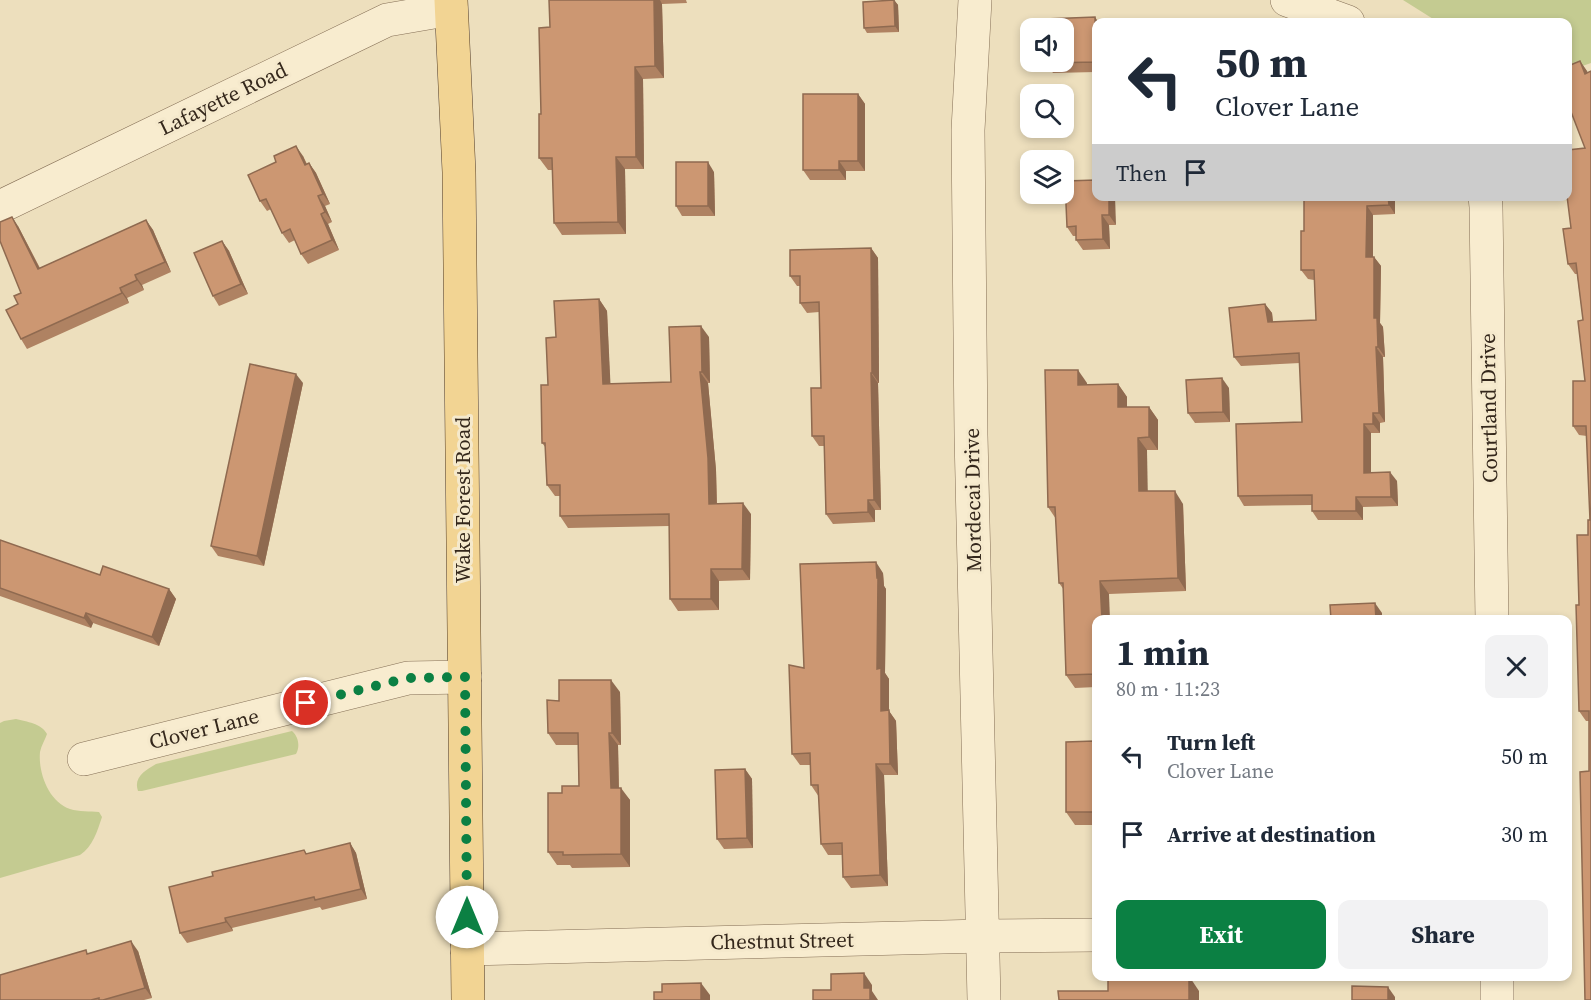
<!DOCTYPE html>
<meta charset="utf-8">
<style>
:root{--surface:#fff;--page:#f2f2f3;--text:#1f2937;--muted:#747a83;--accent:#0b8043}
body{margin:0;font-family:"Source Serif 4",serif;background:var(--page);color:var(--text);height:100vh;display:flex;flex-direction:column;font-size:22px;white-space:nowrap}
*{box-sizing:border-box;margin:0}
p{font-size:20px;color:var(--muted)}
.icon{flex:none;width:33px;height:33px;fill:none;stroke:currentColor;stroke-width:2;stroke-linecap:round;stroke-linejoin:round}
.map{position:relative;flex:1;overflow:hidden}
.sheet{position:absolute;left:1092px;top:615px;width:480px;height:366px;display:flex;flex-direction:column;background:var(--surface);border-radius:12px;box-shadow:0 3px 9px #0003}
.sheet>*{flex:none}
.top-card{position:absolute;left:1092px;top:18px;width:480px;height:183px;border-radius:12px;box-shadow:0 3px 9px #0003;background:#fff;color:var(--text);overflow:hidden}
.fabs{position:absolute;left:1020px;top:18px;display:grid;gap:12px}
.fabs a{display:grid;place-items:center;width:54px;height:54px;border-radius:12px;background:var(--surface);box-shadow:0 3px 9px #0003;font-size:30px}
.pin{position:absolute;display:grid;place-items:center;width:51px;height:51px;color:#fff;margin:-26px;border:3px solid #fff;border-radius:50%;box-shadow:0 2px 6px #0007}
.me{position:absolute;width:66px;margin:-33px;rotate:0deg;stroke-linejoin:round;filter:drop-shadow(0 0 4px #0008)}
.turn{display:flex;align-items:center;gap:21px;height:126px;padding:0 24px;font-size:27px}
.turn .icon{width:78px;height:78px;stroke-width:2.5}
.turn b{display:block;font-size:42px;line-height:51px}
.then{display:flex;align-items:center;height:57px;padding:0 24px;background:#0003;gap:12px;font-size:22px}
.round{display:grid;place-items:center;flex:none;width:63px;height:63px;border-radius:12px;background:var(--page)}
.head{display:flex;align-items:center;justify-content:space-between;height:102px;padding:0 24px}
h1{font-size:36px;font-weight:700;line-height:45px}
.action{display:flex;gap:12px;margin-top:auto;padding:12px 24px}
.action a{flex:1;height:69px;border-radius:12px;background:var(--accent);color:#fff;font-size:24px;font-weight:700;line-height:69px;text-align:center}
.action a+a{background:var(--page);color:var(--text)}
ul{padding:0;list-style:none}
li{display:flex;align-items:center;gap:18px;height:78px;padding:0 24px}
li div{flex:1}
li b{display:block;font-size:22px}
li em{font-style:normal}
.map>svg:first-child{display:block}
.green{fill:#c4cb91}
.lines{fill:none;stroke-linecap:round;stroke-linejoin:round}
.minor-casing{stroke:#856f56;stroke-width:34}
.major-casing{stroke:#523d2b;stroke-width:34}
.minor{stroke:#f8eccf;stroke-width:33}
.major{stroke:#f2d493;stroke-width:33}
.wall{fill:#af8262}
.shaded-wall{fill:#8f6a50}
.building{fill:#cc9772;stroke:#8f6a50;stroke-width:1.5}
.route{stroke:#0b8043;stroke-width:10;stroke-dasharray:0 18}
.labels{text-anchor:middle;stroke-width:6;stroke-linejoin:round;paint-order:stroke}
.street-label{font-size:21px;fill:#34271b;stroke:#f5e9cc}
</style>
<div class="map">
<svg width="1591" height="1000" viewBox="0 0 1591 1000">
<rect width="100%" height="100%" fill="#eddfbd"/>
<g class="green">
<path d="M1403,0H1591V63L1568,71V22H1438Z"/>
<path d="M16,719C27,722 41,723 47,734C45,740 41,746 40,752C38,773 49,802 70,809C79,812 90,811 99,812L102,817C97,832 93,846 80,855L0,878V723L4,721Z"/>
<path d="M292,731C299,737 300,747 296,754L142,791H138C133,777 146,770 156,764Z"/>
</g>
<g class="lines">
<defs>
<g id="minor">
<path d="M975,0L968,130L971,435L984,1000"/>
<path d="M1287,0L1348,22"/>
<path d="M1485,196L1486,207L1492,620"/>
<path d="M0,207L387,20L451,9"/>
<path d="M84,759L408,678L465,677"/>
<path d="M467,949L983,936L1096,935"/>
<path d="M1497,976V1000"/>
</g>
<path id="major" d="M451,0L459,172L468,1000"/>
</defs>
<use href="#minor" class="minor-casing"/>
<use href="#major" class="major-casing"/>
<use href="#minor" class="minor"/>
<use href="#major" class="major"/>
</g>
<g class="wall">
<path d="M549,0H686L687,3L662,4L664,78L643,79L644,169H625L626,234L562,235L554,223L553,170H548L539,158L541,114L550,27Z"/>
<path d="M894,0L898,5L899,32L867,33L864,28Z"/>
<path d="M1095,17L1098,22H1096V72L1053,73L1046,63Z"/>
<path d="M1580,61L1588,73L1591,71L1589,771V721H1586L1579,711V605L1590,520L1587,436L1579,435L1573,426L1585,381L1583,320L1577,274H1575L1568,264L1571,228L1585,148Z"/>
<path d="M858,94L865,104V171H846V180H810L803,170Z"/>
<path d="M303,156L307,164L309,163L316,173L330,204L325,206L332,222L328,224L339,250L308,264L301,254L295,240L289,243L282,233L271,209L267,211L260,201Z"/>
<path d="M714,172L715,216H682L676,206Z"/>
<path d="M1096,180L1116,225H1109L1110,249L1083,250L1076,240V236H1073L1067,227Z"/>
<path d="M1304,196H1395V214L1373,215V257H1374L1381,266L1380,323L1383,327L1385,357H1383L1385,422L1380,423V433H1371V473L1397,481L1398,506L1363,507V520H1318L1312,511V505L1244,506L1238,496L1302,422L1300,363L1241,366L1234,357L1265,304L1272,313L1273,322L1316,320L1314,280L1308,279L1301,270L1304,231Z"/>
<path d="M146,220L153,230L171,272L142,285L144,290L127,298L129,303L27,349L21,339L18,304L21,293L18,226L40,268Z"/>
<path d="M222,241L229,251L248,294L219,306L213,296Z"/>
<path d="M871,248L878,258L879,383H878L881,510H875V522L833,524L826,514L824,446H819L812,436L821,388L819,312L807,313L800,303V286H797L790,276Z"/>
<path d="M599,299L607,311L610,384L671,382L709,337L710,383H708L716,470L717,504L751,514L750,580L719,581V610L678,611L670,599L669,526L568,528L560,516V496H555L547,485L546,448L542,443L548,385L556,337Z"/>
<path d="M303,383L264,566L218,556L211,546Z"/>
<path d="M1087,383V385L1118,384L1127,397V407H1149L1158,420V450H1147V491L1183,504L1186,591L1109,594L1096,620V687L1075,688L1066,675L1064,590L1059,583L1056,519L1048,507Z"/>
<path d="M1229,388L1230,422L1195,423L1188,413Z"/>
<path d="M0,540L100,575L169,589L176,599L159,646L93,623L91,628L0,596Z"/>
<path d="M883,573L884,586L886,589L885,673L889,679V711L896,721L898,775H884L888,886L851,888L843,877L842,855H828L821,844L819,797L811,785L810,765H800L792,754L804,668Z"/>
<path d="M620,692L621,745H618L619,788L630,800V867L572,868L570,865H557L548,852L562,793L579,786L578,745H556L548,733L559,701Z"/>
<path d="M1096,744V825H1075L1066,812Z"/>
<path d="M745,769L752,779L753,848L724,849L717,839Z"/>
<path d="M350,843L356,853L367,899L322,910L320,907L232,928L233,931L187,943L180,933L213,876L304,850L307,854Z"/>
<path d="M138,951L152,998L144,1000H0L89,954Z"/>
</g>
<g class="shaded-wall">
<path d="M654,0H660L662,4L664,78L655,66Z"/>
<path d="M894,0L898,5L899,32L895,26Z"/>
<path d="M1095,17L1098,22H1096V62Z"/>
<path d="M1580,61L1587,71L1591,80L1585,74Z"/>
<path d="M635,67L643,79L644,169L636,157Z"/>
<path d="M858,94L865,104V171L858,161Z"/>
<path d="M296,146L303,156L311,175L305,165Z"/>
<path d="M616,157L625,169L626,234L618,222Z"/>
<path d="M839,161L846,171V180L839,170Z"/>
<path d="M708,162L714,172L715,216L708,206Z"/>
<path d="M309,163L316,173L330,204L323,194Z"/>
<path d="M318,196L325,206L332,222L325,212Z"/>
<path d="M1109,196H1115L1116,225L1109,215Z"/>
<path d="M1388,196H1395V214L1389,205Z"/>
<path d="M1367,206L1373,215V267L1366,257Z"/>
<path d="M321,214L328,224L339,250L332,240Z"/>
<path d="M1102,215L1109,225L1110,249L1103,239Z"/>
<path d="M12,217L18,226L45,279L38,269Z"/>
<path d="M146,220L153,230L171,272L165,262Z"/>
<path d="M222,241L229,251L248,294L241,284Z"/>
<path d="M871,248L878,258L879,383L872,373Z"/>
<path d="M1374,257L1381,266L1380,323L1383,327L1385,357L1378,347L1374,318Z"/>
<path d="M135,275L142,285L144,290L137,280Z"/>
<path d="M120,288L127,298L129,303L122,293Z"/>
<path d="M599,299L607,311L611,395L603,384Z"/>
<path d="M1265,304L1272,313L1274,332L1268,322Z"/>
<path d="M701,326L709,337L710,383L702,372Z"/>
<path d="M1376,347L1383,357L1385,422L1379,413Z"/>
<path d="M1078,370L1087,383V397L1078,385Z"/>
<path d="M700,372L708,383L716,470L717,516L709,504Z"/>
<path d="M871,373L878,383L881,510L874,500Z"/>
<path d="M296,374L303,383L264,566L257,556Z"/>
<path d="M1222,378L1229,388L1230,422L1223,412Z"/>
<path d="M1118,384L1127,397V420L1118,407Z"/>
<path d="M1149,407L1158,420V450L1149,437Z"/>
<path d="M1373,413L1380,423V433L1373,424Z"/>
<path d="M1364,424L1371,433V482L1364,473Z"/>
<path d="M1138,438L1147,450L1148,504L1139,491Z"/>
<path d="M1390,472L1397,481L1398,506L1391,497Z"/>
<path d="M1175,491L1183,504L1186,591L1178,578Z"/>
<path d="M1356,497L1363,507V520L1356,511Z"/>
<path d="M868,500L875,510V522L868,512Z"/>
<path d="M743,503L751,514L750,580L742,569Z"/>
<path d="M876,562L883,573L884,586L886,589L885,673L889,679V711L896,721L898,775L890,764L881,711L877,669Z"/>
<path d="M711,569L719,581V610L711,599Z"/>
<path d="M1100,581L1109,594L1110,620H1102Z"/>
<path d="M169,589L176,599L159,646L152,637Z"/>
<path d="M1375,603L1382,613V620H1376Z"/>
<path d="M86,613L93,623L91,628L84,618Z"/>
<path d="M611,680L620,692L621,745L612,733Z"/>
<path d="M609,733L618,745L619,801L611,788Z"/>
<path d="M1094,741L1096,744V759L1094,756Z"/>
<path d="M876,764L884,775L888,886L880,875Z"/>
<path d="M745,769L752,779L753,848L747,838Z"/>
<path d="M621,788L630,800V867L621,854Z"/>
<path d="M350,843L356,853L367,899L361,889Z"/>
<path d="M225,918L232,928L233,931L226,922Z"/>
<path d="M131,941L138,951L152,998L145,988Z"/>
<path d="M864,973L872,985V991L878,1000H870L864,988Z"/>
<path d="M1189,976L1199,991V1000H1189Z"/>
<path d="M701,983L710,995V1000H701Z"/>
<path d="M1388,987L1395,997V1000H1388Z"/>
</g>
<g class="building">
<path d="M549,0H654L655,66L635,67L636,157H616L618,222L554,223L552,158H539V114H541L539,28L550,27Z"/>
<path d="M894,0L895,26L864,28L863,2Z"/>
<path d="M1095,17L1096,62L1046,63V62H1064V28H1045V19Z"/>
<path d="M1580,61L1585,74L1591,71V1000H1585L1580,772L1589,771V711H1579L1576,605H1579L1577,535H1588V520H1590L1586,426H1573V381H1585L1578,321L1583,320L1576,263L1568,264L1563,229L1571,228L1567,196L1568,150L1585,148L1568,104V66Z"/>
<path d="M803,94H858V161H839V170H803Z"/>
<path d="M296,146L305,165L309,163L323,194L318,196L325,212L321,214L332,240L301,254L290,229L282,233L266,199L260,201L248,175L276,162L274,156Z"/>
<rect x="676" y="162" width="32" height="44"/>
<path d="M1096,180V196H1109V215H1102L1103,239L1076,240V226L1067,227L1065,181Z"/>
<path d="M1304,196H1388L1389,205L1367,206L1366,257H1374V318H1377L1378,347H1376L1379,413H1373V424H1364V473L1390,472L1391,497H1356V511H1312V495L1238,496L1236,424L1302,422L1299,353L1234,357L1229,308L1265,304L1268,322L1316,320L1314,270H1301V231H1304Z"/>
<path d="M12,217L38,269L146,220L165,262L135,275L137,280L120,288L122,293L21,339L6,310L18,304L14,296L21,293L0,241V222Z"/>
<path d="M222,241L241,284L213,296L194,253Z"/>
<path d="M871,248L872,373H871L874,500H868V512L826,514L824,436H812L811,388H821L819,302L800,303V276H790V250Z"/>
<path d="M599,299L603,384L671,382L669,327L701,326L702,372H700L708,458L709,504L743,503L742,569H711V599H670L669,514L560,516V485H547L545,443H542L541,385H548L546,338L556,337L554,301Z"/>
<path d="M250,364L296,374L257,556L211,546Z"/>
<path d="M1045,370H1078V385L1118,384V407H1149V437L1138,438L1139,491H1175L1178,578L1100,581L1102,620H1096V674L1066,675L1063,583H1059L1055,507H1048Z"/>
<path d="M1222,378L1223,412L1188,413L1186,380Z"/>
<path d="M0,540L100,575L103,566L169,589L152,637L86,613L84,618L0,588Z"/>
<path d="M876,562L877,578H878L877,669L881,668V711L889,710L890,764H876L880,875L843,877L842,843L821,844L818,785H811L810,753L792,754L789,665L804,668L800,564Z"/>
<path d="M1375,603L1376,619L1381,620H1331L1330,605Z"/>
<path d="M559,680H611L612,733H609L611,788H621V854L563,855V852H548V793H562V786H579L578,733H548L547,700L559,701Z"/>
<path d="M1094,741V756H1096V812H1066V742Z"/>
<path d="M745,769L747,838L717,839L715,770Z"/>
<path d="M350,843L361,889L315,900L314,897L225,918L226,922L180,933L169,887L213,876L212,872L304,850L306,854Z"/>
<path d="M131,941L145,988L103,1000H99V998L91,1000H0V975L86,950L87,954Z"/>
<path d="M864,973V988H870V1000H813V990H831V974Z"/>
<path d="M1189,976V1000H1059L1058,991H1108V977Z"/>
<path d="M701,983V1000H654V992H662V984Z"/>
<path d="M1352,986L1388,987V1000H1352Z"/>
</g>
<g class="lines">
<path class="route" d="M306,703L408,678L465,677L467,917"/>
</g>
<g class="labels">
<g class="street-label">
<text transform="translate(223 99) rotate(-26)" y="7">Lafayette Road</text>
<text transform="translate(1489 408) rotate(-91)" y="7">Courtland Drive</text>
<text transform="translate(463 500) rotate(-90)" y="7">Wake Forest Road</text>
<text transform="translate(973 500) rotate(-91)" y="7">Mordecai Drive</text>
<text transform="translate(204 729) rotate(-14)" y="7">Clover Lane</text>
<text transform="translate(782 941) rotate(-1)" y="7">Chestnut Street</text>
</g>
</g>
</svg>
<div class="fabs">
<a><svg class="icon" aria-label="sound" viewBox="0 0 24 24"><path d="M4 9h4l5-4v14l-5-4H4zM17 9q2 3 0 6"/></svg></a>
<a><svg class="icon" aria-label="search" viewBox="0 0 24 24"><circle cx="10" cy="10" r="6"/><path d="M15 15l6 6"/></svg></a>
<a><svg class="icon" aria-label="layers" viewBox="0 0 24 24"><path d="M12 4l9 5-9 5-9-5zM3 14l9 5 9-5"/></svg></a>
</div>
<div class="pin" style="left:306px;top:703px;background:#d93025"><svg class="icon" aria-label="arrive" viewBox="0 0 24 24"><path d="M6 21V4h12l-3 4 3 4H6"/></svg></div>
<svg class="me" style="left:467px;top:917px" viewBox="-20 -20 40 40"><circle r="19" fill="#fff"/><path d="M0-13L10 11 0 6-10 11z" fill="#0b8043"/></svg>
<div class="top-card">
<div class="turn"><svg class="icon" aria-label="left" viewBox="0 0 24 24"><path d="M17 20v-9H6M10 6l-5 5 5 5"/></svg><div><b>50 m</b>Clover Lane</div></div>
<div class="then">Then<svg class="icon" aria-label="arrive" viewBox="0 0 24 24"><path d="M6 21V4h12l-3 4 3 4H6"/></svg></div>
</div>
<section class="sheet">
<div class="head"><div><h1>1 min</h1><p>80 m · 11:23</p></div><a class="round"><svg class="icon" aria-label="close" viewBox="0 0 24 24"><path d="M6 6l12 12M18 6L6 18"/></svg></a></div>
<ul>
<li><svg class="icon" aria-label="left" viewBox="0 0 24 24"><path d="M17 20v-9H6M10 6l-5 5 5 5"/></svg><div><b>Turn left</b><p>Clover Lane</p></div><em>50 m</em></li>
<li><svg class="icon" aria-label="arrive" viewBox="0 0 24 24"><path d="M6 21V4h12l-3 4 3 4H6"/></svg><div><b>Arrive at destination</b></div><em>30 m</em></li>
</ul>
<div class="action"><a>Exit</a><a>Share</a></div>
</section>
</div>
